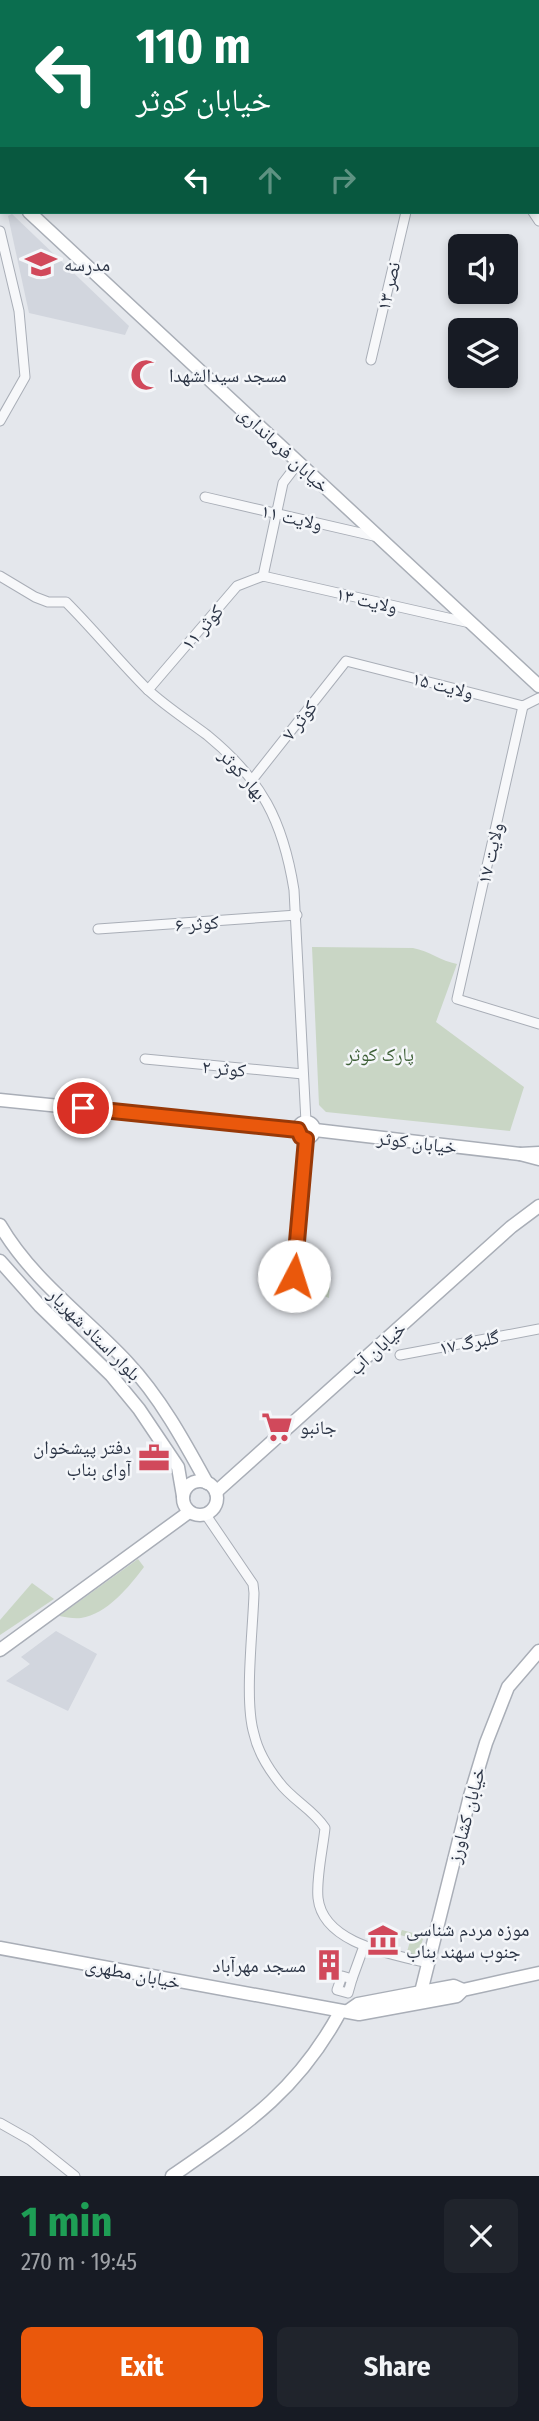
<!DOCTYPE html>
<meta charset="utf-8">
<style>
:root{--surface:#171b24;--page:#20242c;--text:#f1f3f6;--muted:#9ea1a6;--accent:#ea580c}
body{margin:0;font-family:"Fira Sans Condensed","Noto Naskh Arabic",sans-serif;background:var(--page);color:var(--text);height:100vh;display:flex;flex-direction:column;font-size:26px;white-space:nowrap}
*{box-sizing:border-box;margin:0}
p{font-size:23px;color:var(--muted)}
.icon{flex:none;width:38px;height:38px;fill:none;stroke:currentColor;stroke-width:2;stroke-linecap:round;stroke-linejoin:round}
.map{position:relative;height:2176px;overflow:hidden}
.drawer{display:flex;flex-direction:column;background:var(--surface);flex:1}
.drawer>*{flex:none}
.banner{position:absolute;left:0px;top:0px;width:539px;height:214px;box-shadow:0 4px 10px #0003;background:#0b6e4f;color:#fff;overflow:hidden}
.tools{position:absolute;left:448px;top:234px;display:grid;gap:14px}
.tools a{display:grid;place-items:center;width:70px;height:70px;border-radius:10px;background:var(--surface);box-shadow:0 4px 10px #0003;font-size:35px}
.pin{position:absolute;display:grid;place-items:center;width:60px;height:60px;color:#fff;margin:-30px;border:4px solid #fff;border-radius:50%;box-shadow:0 2px 7px #0007}
.me{position:absolute;width:77px;margin:-38px;rotate:5deg;stroke-linejoin:round;filter:drop-shadow(0 0 5px #0008)}
.turn{display:flex;align-items:center;gap:24px;height:147px;padding:0 21px;font-size:32px}
.turn .icon{width:91px;height:91px;stroke-width:2.5}
.turn b{display:block;font-size:49px;line-height:60px}
.lanes{display:flex;align-items:center;height:66px;padding:0 21px;background:#0003;justify-content:center;gap:35px;direction:ltr}
.lanes .off{opacity:.35}
.round{display:grid;place-items:center;flex:none;width:74px;height:74px;border-radius:10px;background:var(--page)}
.summary{display:flex;align-items:center;justify-content:space-between;height:119px;padding:0 21px}
h1{font-size:42px;font-weight:700;line-height:52px;color:#1e9e55}
.cta{display:flex;gap:14px;margin-top:auto;padding:14px 21px}
.cta a{flex:1;height:80px;border-radius:10px;background:var(--accent);color:#fff;font-size:28px;font-weight:700;line-height:80px;text-align:center}
.cta a+a{background:var(--page);color:var(--text)}
.map>svg:first-child{display:block}
.built{fill:#d2d6de}
.green{fill:#c9d6c5}
.lines{fill:none;stroke-linecap:round;stroke-linejoin:round}
.stream{stroke:#9fb4cc;stroke-width:2.5}
.street-casing{stroke:#a9aeb7;stroke-width:11}
.secondary-casing{stroke:#a9aeb7;stroke-width:15}
.street{stroke:#f7f8fa;stroke-width:9}
.secondary{stroke:#fff;stroke-width:12}
.route-casing{stroke:#983908;stroke-width:18}
.route{stroke:#ea580c;stroke-width:12}
.labels{text-anchor:middle;stroke-width:5;stroke-linejoin:round;paint-order:stroke}
.poi-label{font-size:19px;fill:#2b3445;stroke:#f4f6f9;text-anchor:start}
.street-label{font-size:19px;fill:#2b3445;stroke:#f4f6f9}
.park-label{font-size:19px;fill:#3f6138;stroke:#f4f6f9}
</style>
<div class="map">
<svg width="539" height="2176" viewBox="0 0 539 2176">
<rect width="100%" height="100%" fill="#e4e7ec"/>
<g class="built">
<path d="M12,214L129,326L125,335L29,313L8,216Z"/>
<path d="M56,1631L97,1654L68,1711L6,1681L30,1664L21,1657Z"/>
</g>
<g class="green">
<path d="M384,0H539V165L537,2Z"/>
<path d="M312,947L413,948C429,951 441,961 457,964L436,1022L524,1087L510,1131L326,1112L319,1105Z"/>
<path d="M301,1280L330,1283L329,1298L301,1287L298,1283Z"/>
<path d="M138,1559L144,1567C129,1587 107,1614 81,1618C74,1619 66,1617 59,1616Z"/>
<path d="M32,1583L54,1599L0,1635V1620Z"/>
<path d="M402,1930L424,1936L417,1958L406,1955L411,1938L400,1935Z"/>
</g>
<g class="lines">
<g class="stream">
<path d="M377,0L379,2"/>
<path d="M537,174L539,176"/>
</g>
<defs>
<g id="street">
<path d="M22,0L23,2"/>
<path d="M252,0V2"/>
<path d="M339,0L341,2"/>
<path d="M0,200L2,195"/>
<path d="M533,212L539,221"/>
<path d="M0,231L19,311L25,377L0,421"/>
<path d="M371,360L406,212"/>
<path d="M205,497L378,537"/>
<path d="M0,576L35,597L48,602H66C94,630 119,661 147,689C165,706 187,720 207,735C262,780 283,821 294,890L306,1122"/>
<path d="M263,576L283,483L299,462"/>
<path d="M148,690L237,586L263,576L470,623"/>
<path d="M523,706L457,999L539,1024"/>
<path d="M252,780L346,661L523,706L539,698"/>
<path d="M98,929L297,915"/>
<path d="M145,1059L303,1074"/>
<path d="M294,1276L306,1139"/>
<path d="M400,1355L539,1329"/>
<path d="M206,1515L253,1584L254,1593C253,1630 244,1701 254,1734C258,1752 268,1768 279,1782C292,1800 313,1809 325,1828C323,1848 316,1878 318,1898C323,1944 392,1954 428,1963"/>
<path d="M342,1976L352,1979L348,1993L337,1990Z"/>
<path d="M352,1979L364,1946"/>
<path d="M0,2123L30,2140L75,2176"/>
</g>
<g id="secondary">
<path d="M0,185L2,186"/>
<path d="M29,212L539,686"/>
<path d="M0,1100L298,1130"/>
<circle cx="306" cy="1130" r="8"/>
<path d="M315,1130L520,1154"/>
<path d="M539,1153L520,1154L539,1159"/>
<path d="M0,1225C32,1280 84,1316 127,1362C160,1397 184,1441 207,1483"/>
<path d="M0,1261L40,1306L111,1375L139,1409L178,1467L183,1496"/>
<circle cx="200" cy="1498" r="17"/>
<path d="M216,1492L511,1227L539,1206"/>
<path d="M0,1650L189,1512"/>
<path d="M0,1948L359,2014L457,1996L463,1990L539,1973"/>
<path d="M421,1992L470,1796L486,1743L508,1687L539,1651"/>
<path d="M348,2011L358,2004L421,1992L454,1986L463,1990"/>
<path d="M172,2176C244,2126 297,2092 340,2012"/>
</g>
</defs>
<use href="#street" class="street-casing"/>
<use href="#secondary" class="secondary-casing"/>
<use href="#street" class="street"/>
<use href="#secondary" class="secondary"/>
</g>
<g class="lines">
<defs>
<path id="route" d="M83,1108L298,1130L301,1137L306,1139L294,1276"/>
</defs>
<use href="#route" class="route-casing"/>
<use href="#route" class="route"/>
</g>
<defs>
<symbol id="school-bare" viewBox="-9 -9 18 18"><path d="M0-5L7-2L0 1L-7-2ZM-4 1L0 2.5L4 1V4Q0 6-4 4Z" fill="#d1495b" stroke="#f4f6f9" stroke-width="2.5" paint-order="stroke"/></symbol>
<symbol id="mosque-bare" viewBox="-9 -9 18 18"><path d="M3.5-4.9A6 6 0 1 0 3.5 4.9A5 5 0 1 1 3.5-4.9Z" fill="#d1495b" stroke="#f4f6f9" stroke-width="2.5" paint-order="stroke"/></symbol>
<symbol id="supermarket-bare" viewBox="-9 -9 18 18"><path d="M-6-5.5h2.5l.6 2H6L4.5 2H-2.5L-4.4-4H-6ZM-1.5 3.2a1.3 1.3 0 1 0 .1 0ZM3 3.2a1.3 1.3 0 1 0 .1 0Z" fill="#d1495b" stroke="#f4f6f9" stroke-width="2.5" paint-order="stroke"/></symbol>
<symbol id="office-bare" viewBox="-9 -9 18 18"><path d="M-6-3h4V-5.5h4V-3h4V5H-6ZM-1-4.5V-3h2v-1.5ZM-6 0V1H6V0Z" fill="#d1495b" stroke="#f4f6f9" stroke-width="2.5" paint-order="stroke"/></symbol>
<symbol id="museum-bare" viewBox="-9 -9 18 18"><path d="M0-6L6-3V-2H-6V-3ZM-5-1h2V3h-2ZM-1-1h2V3h-2ZM3-1h2V3H3ZM-6 4H6V6H-6Z" fill="#d1495b" stroke="#f4f6f9" stroke-width="2.5" paint-order="stroke"/></symbol>
<symbol id="building-bare" viewBox="-9 -9 18 18"><path d="M-4-6H4V6H1V3H-1V6H-4ZM-2.5-4.3h1.7v1.8h-1.7ZM.8-4.3h1.7v1.8H.8ZM-2.5-1h1.7V.8h-1.7ZM.8-1h1.7V.8H.8Z" fill="#d1495b" stroke="#f4f6f9" stroke-width="2.5" paint-order="stroke"/></symbol>
</defs>
<g fill-rule="evenodd">
<use href="#school-bare" x="19" y="242" width="44" height="44"/>
<use href="#mosque-bare" x="124" y="353" width="44" height="44"/>
<use href="#supermarket-bare" x="255" y="1405" width="44" height="44"/>
<use href="#office-bare" x="132" y="1436" width="44" height="44"/>
<use href="#museum-bare" x="361" y="1918" width="44" height="44"/>
<use href="#building-bare" x="307" y="1943" width="44" height="44"/>
</g>
<g class="labels">
<g class="poi-label">
<text x="64" y="271">مدرسه</text>
<text x="169" y="382">مسجد سیدالشهدا</text>
<text x="300" y="1434">جانبو</text>
<text x="131" y="1454" text-anchor="end">دفتر پیشخوان<tspan x="131" dy="22">آوای بناب</tspan></text>
<text x="406" y="1936">موزه مردم شناسی<tspan x="406" dy="22">جنوب سهند بناب</tspan></text>
<text x="306" y="1972" text-anchor="end">مسجد مهرآباد</text>
</g>
<g class="street-label">
<text transform="translate(388 286) rotate(-77)" y="7">نصر ۱۳</text>
<text transform="translate(284 449) rotate(43)" y="7">خیابان فرمانداری</text>
<text transform="translate(292 517) rotate(13)" y="7">ولایت ۱۱</text>
<text transform="translate(367 600) rotate(13)" y="7">ولایت ۱۳</text>
<text transform="translate(202 627) rotate(-49)" y="7">کوثر ۱۱</text>
<text transform="translate(443 685) rotate(14)" y="7">ولایت ۱۵</text>
<text transform="translate(299 720) rotate(-52)" y="7">کوثر ۷</text>
<text transform="translate(243 774) rotate(49)" y="7">بهار کوثر</text>
<text transform="translate(490 853) rotate(-77)" y="7">ولایت ۱۷</text>
<text transform="translate(197 923) rotate(-4)" y="7">کوثر ۶</text>
<text transform="translate(224 1068) rotate(5)" y="7">کوثر ۲</text>
<text transform="translate(417 1142) rotate(7)" y="7">خیابان کوثر</text>
<text transform="translate(95 1334) rotate(45)" y="7">بلوار استاد شهریار</text>
<text transform="translate(469 1342) rotate(-11)" y="7">گلبرگ ۱۷</text>
<text transform="translate(377 1348) rotate(-42)" y="7">خیابان آب</text>
<text transform="translate(466 1815) rotate(-75)" y="7">خیابان کشاورز</text>
<text transform="translate(133 1973) rotate(11)" y="7">خیابان مطهری</text>
</g>
<g class="park-label">
<text x="380" y="1061">پارک کوثر</text>
</g>
</g>
</svg>
<div class="tools">
<a><svg class="icon" aria-label="sound" viewBox="0 0 24 24"><path d="M4 9h4l5-4v14l-5-4H4zM17 9q2 3 0 6"/></svg></a>
<a><svg class="icon" aria-label="layers" viewBox="0 0 24 24"><path d="M12 4l9 5-9 5-9-5zM3 14l9 5 9-5"/></svg></a>
</div>
<div class="pin" style="left:83px;top:1108px;background:#d93025"><svg class="icon" aria-label="arrive" viewBox="0 0 24 24"><path d="M6 21V4h12l-3 4 3 4H6"/></svg></div>
<svg class="me" style="left:294px;top:1276px" viewBox="-20 -20 40 40"><circle r="19" fill="#fff"/><path d="M0-13L10 11 0 6-10 11z" fill="#ea580c"/></svg>
<div class="banner">
<div class="turn"><svg class="icon" aria-label="left" viewBox="0 0 24 24"><path d="M17 20v-9H6M10 6l-5 5 5 5"/></svg><div><b>110 m</b>خیابان کوثر</div></div>
<div class="lanes"><svg class="icon" aria-label="left" viewBox="0 0 24 24"><path d="M17 20v-9H6M10 6l-5 5 5 5"/></svg><svg class="icon off" aria-label="ahead" viewBox="0 0 24 24"><path d="M12 20V5M6 11l6-6 6 6"/></svg><svg class="icon off" aria-label="right" viewBox="0 0 24 24"><path d="M7 20v-9h11M14 6l5 5-5 5"/></svg></div>
</div>
</div>
<section class="drawer">
<div class="summary"><div><h1>1 min</h1><p>270 m · 19:45</p></div><a class="round"><svg class="icon" aria-label="close" viewBox="0 0 24 24"><path d="M6 6l12 12M18 6L6 18"/></svg></a></div>
<div class="cta"><a>Exit</a><a>Share</a></div>
</section>
